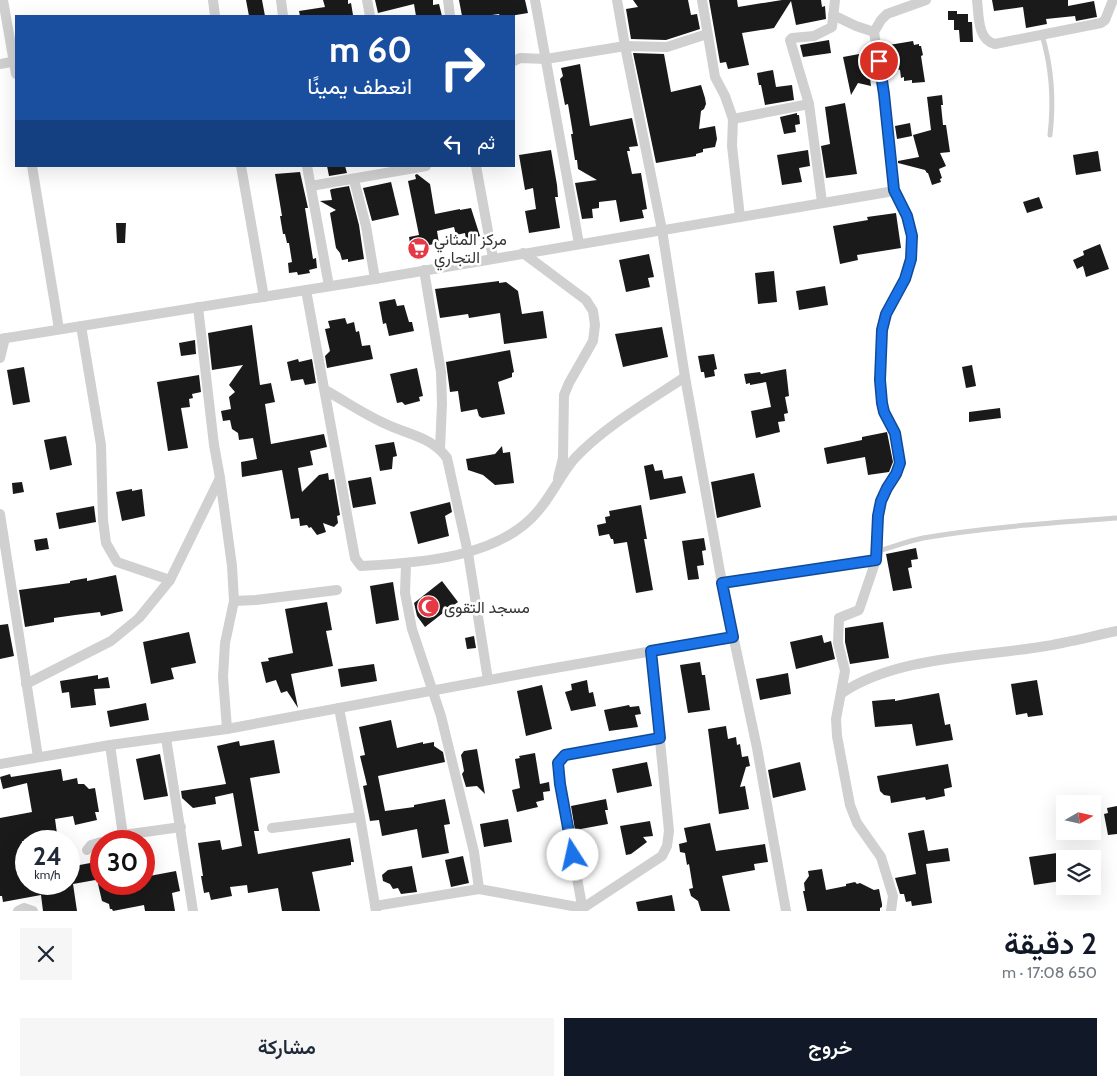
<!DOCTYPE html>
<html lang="ar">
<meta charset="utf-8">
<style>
:root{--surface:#fff;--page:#f6f6f7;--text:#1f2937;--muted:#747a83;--accent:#111827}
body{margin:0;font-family:Cabin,Vazirmatn,sans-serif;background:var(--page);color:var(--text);direction:rtl;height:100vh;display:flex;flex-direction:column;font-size:19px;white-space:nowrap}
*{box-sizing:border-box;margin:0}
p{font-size:16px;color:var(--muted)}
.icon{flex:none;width:28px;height:28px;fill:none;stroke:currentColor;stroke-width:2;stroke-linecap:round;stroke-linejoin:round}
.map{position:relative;height:911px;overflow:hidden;direction:ltr}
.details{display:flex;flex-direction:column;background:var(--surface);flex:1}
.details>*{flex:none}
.banner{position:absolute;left:15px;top:15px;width:500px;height:152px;border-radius:0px;box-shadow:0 5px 20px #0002;direction:rtl;background:#1a4fa0;color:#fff;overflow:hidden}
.needle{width:32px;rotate:81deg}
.controls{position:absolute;left:1056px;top:795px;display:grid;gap:10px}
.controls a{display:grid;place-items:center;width:45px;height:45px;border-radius:0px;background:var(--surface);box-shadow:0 5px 20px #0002;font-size:25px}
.speed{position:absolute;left:15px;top:830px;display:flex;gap:10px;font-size:25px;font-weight:700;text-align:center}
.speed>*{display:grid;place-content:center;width:65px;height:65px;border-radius:50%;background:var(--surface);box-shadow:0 5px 20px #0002;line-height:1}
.speed small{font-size:12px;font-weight:400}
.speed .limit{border:8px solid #d22;background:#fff;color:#111}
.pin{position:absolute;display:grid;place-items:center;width:42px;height:42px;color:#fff;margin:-21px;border:2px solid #fff;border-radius:50%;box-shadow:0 1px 5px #0007}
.me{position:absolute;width:55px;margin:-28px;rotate:350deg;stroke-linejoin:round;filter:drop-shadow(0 0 4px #0008)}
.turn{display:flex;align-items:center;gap:18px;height:105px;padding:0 20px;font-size:22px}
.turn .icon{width:65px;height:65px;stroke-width:2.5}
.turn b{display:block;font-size:35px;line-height:42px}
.then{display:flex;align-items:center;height:48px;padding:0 20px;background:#0003;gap:10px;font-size:19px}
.round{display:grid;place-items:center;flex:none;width:52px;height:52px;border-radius:0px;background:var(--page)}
.overview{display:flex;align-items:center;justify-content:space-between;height:85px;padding:0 20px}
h1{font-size:30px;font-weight:600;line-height:38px;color:var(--accent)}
.action{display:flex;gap:10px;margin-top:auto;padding:10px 20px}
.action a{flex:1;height:58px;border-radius:0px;background:var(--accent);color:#fff;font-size:20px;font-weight:600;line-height:58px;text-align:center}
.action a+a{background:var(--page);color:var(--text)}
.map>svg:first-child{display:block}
.building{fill:#1a1a1a}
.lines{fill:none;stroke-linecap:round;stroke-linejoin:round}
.lane{stroke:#d0d0d0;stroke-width:5}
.street{stroke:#d0d0d0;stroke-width:10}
.route-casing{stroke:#114b97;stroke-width:12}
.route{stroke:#1a73e8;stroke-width:9}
.labels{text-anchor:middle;stroke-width:5;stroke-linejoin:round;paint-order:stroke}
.poi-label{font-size:16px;fill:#333;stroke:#fff;text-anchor:start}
</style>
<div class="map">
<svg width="1117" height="911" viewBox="0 0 1117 911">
<rect width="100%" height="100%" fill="#fff"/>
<g class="building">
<path d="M246,0H262L265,16H249Z"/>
<path d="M323,0H348V4L351,3L353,15L300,16L299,11L325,7Z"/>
<path d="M375,0H433V5L439,4L442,16H416L414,4L378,13Z"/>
<path d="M459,0H525L528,13L510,16H500L499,14L485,16H462Z"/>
<path d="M633,0H688L691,15L697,14L700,29L666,40L631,39L626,9L638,7Z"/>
<path d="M709,0H737L738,7L782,0H821L822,7L825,6L826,19L796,25L791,1L774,28L742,33L749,65L728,69L726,62L720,63Z"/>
<path d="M992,0H1068V6L1094,1L1097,17L1076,21L1075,16L1046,19L1047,24L1026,28L1023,7L994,11Z"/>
<path d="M948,11H957V14H968V22H972L973,42H960L959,30H954V20H948Z"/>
<path d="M829,40L831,53L803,57L800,45Z"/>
<path d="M913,41L914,45L919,44V46H921L923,55L921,56L925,82L912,83V80L904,81V77L901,78L900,70L894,68L884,53L883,46Z"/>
<path d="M870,52L874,77L870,78L871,86L858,83L851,95L843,57Z"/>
<path d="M633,53L664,54L671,92L701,85L705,98L706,104L704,109L701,111L699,129L715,126L717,139L715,147L703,149V152L696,154V156L656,163Z"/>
<path d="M580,64L590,126L632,118L638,146L629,147L630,151H627L632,174L641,173L647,209L642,210L644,218L620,222L616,200L599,202V208L592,209L593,218L582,219L575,183L597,180L578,169L577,160H575L571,134H573L568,104L565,105L560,79L563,76L561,68Z"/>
<path d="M773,70L776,87L792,85L794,100L765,105L761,85H759L757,73Z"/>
<path d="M942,95L943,105H941L943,125H946L950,152L940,153L946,166L939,169L942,178L940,179L941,182L932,185L928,173H927L925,170L898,163V161L919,157L913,135L931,130L927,97Z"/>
<path d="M845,103L857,174L826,178L821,146L830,144L825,107Z"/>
<path d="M797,113V115H799L800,124L795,125L796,132L784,134L780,117Z"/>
<path d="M910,123L912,136L897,139L895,126Z"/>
<path d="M551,150L557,185L558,197H555L560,228L529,233L525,211L536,209L533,188L525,190L519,155Z"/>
<path d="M808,150L810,166L799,168L802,182L782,185L777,155Z"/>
<path d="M1098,151L1101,171L1076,175L1073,155Z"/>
<path d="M327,166H345L347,173L329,176Z"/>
<path d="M300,172L308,208H305L313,259L316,258L317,268L309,270L310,273L298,275L297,272L289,273L288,263L292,262L289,243H287L285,234H283L280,216H282L275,174Z"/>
<path d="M417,174L430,184L435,214L460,209V210L471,208L480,236L466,240L465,233L456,235L454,227L437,231L439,243L424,246L426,253L412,255L409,237L419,235L408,181L416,179L415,175Z"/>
<path d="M391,182L399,215L372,221L363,188Z"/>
<path d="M349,186L359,225L364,259L348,262V259L342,260L340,253L336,248L330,213L336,210L320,201L332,200L330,190L332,189Z"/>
<path d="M1039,197L1043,208L1027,213L1023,202Z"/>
<path d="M896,213L901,248L857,255L858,260L840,264L833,226L868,220L867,217Z"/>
<path d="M116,223H126L125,243H117Z"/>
<path d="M1100,244L1109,269L1086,277L1083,266L1077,269L1073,260L1084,255L1083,251Z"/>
<path d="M649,254L654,277L648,278L650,287L626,292L619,260Z"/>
<path d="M774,271L777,302L758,304L755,273Z"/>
<path d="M499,281V283L506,282L518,291L522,314L543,311L547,338L504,344L500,313L469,318L468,314L440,318L435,289Z"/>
<path d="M825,286L828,305L799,310L796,291Z"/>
<path d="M395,299L397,306L404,305L409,322H412L414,331L389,336L386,323L383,324L379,302Z"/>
<path d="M345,318L347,324L354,322L356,332L359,331L362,346L370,345L373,359L327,368L325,356L330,351L325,329L330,328L328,321Z"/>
<path d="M252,325L260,385L271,383L275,402L265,404L271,444L324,434L327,447L310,451L313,465L298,468L302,492L319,475L328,473L329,480L334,479L340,515L337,516L338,523L334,527L323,523L326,532L317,535L311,527L309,528L307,525L300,526L299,518L291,519L282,470L242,477L241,462L257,459L253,438L239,440L238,433L232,429L230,420L223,421L221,411L231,409L229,397L235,392L229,385L243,365L212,370L208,333Z"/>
<path d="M662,327L668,357L623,367L615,334Z"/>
<path d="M195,340L196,354L181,356L179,343Z"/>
<path d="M510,350L514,372L512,373V377L498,382L505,414L482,418L479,416L477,409L461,412L458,391L450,392L446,362Z"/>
<path d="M714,354L717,369L714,370L715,376L705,378L704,372H701L698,356Z"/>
<path d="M298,359L299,362L312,359L316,383L305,385L303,379L291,381L287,362Z"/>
<path d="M972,365L976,386L966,388L962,367Z"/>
<path d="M24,367L30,402L13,405L7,370Z"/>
<path d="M417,368L423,396L419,397L420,401L405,405L402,402L397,403L390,374Z"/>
<path d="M786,369L789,396L785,397L788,413L784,414L785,421L778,422L780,432L756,438L751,411L771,407L766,382L750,385V383L746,384L744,374L760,372L761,374Z"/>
<path d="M199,375L201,392L192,394L193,398L189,399L190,407L181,408L188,448L168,451L157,382Z"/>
<path d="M1000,408L1001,418L969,422V412Z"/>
<path d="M887,432L893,462L889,472L868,475L865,457L827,464L824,448L862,440V437Z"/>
<path d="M66,436L72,465L50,470L44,440Z"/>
<path d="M394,442L397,456L393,457L392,469L380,471L375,445Z"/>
<path d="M502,446L503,453L510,452L514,483L495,485L483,475L468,470L466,459L495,454Z"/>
<path d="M653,464L655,471L662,470L664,479L682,476L686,493L650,500L644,466Z"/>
<path d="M754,473L761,507L717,518L711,482Z"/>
<path d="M371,477L376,504L353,508L348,481Z"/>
<path d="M22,482L24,492L13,494L12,483Z"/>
<path d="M132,489V491L142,489L145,516L122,521L116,492Z"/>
<path d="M450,502L452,512L445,516L449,536L418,544L410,512Z"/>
<path d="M641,505L647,539H644L653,590L636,593L627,542L614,544L613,539H611L609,534L599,536L597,525L606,523L605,517L610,516L609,511Z"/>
<path d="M94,506L96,522L59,529L56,513Z"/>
<path d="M47,538L49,549L36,551L34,540Z"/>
<path d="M704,538L706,550L702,551L704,565L697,566L699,579L688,580L682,541Z"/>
<path d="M916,548L918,559L911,560L912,567L908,568L912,588L893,591L886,554Z"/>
<path d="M116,575L123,611L101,616L100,612L75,615L54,618V622L25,627L19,590L70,583V581L87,578V581Z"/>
<path d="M442,581L458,602L450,608L454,612L451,617H446L443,613L425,627L417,616L414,603Z"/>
<path d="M393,582L399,620L376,624L370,586Z"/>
<path d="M327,602L332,630L326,631L333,666L291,674L298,708L287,691L281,693L276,680L266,683L261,662L269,661L268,658L293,653L285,609Z"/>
<path d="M883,622L889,658L850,664L845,642V628Z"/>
<path d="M8,624L14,656L0,659V625Z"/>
<path d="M189,632L196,663L171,668L174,679L151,684L143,642Z"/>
<path d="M822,635L824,643L831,641L835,659L796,669L790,642Z"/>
<path d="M474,636L476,648L467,649L465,638Z"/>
<path d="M700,662L702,675H705L710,710L688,713L680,665Z"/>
<path d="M374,664L377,681L341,687L338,669Z"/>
<path d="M788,673L791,694L760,700L756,679Z"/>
<path d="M98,675V679L108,677L110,688L94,689L96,705L71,708L69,692L62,693L60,681Z"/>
<path d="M587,680L589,693L593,692L596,706L571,711L565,692L572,690L571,684Z"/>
<path d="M1037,680L1043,715L1028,717L1027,713L1016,715L1011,684Z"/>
<path d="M542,685L552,729L526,736L517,691Z"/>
<path d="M939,693L945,725L950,724L953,740L916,746L912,724L875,727L872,701L895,699V701Z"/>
<path d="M146,703L149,720L110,727L107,711Z"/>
<path d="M629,705L630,707L639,706L641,714L635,715L638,727L609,731L604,710Z"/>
<path d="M391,720L397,748L423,742V744L434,742V746L443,752L445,762L378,776L385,811L414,807V805L445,799L450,824L444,825L449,853L422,858L417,829L382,836L379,820L370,821L363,786L367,785L360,756L365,755L359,727Z"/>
<path d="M726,726L728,739L736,737L737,745L740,744L742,757L748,756L750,766L746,767L740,787L745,786L749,809L719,814L708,729Z"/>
<path d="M274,740L280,773L250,778L259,831H254L258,854L350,838L354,862H351V865L312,872L320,911H282L278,888L248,893L247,885L230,887L232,896L211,900L209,892L204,893L201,876H203L198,843L220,840L222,850L242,846L233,793L215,797L216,804L193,808L182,798L181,791L226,784L217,746L239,741L240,746Z"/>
<path d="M477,749L485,794L477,786L466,787L462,774L464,771L461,755L464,751Z"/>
<path d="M535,753L540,784L549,782L550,791L543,792L544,800L536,802L538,807L517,812L512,790L520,788L515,759L520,758L519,756Z"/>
<path d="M160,754L168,796L144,800L136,759Z"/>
<path d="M647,762L652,786L617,793L612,769Z"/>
<path d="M800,762L806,790L773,798L768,770Z"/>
<path d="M948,764L952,787L944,789L945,796L926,800L925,797L891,803L890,796L884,795L880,791L877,776Z"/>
<path d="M61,769L63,781L77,778L78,784H84L89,789L95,788L99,812H95L97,820L75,825L73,816L55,819L58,841H22L26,867V884H69V867L101,861V879L73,884L77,911H43L41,895L3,902L2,896H0V818L32,812L27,783L3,789L0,777L10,774L11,777Z"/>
<path d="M606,799L608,810H605L608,824L575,830L571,806Z"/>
<path d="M1117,806V834L1108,835L1104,814L1108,813L1107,808Z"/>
<path d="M508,819L512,842L484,847L480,824Z"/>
<path d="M650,821L653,836L643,837L647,842L631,854L626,855L620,826Z"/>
<path d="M710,823L716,851L765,844L768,862L754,864L755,870L722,876L730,911H701L698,901L691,896L689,889L693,888L689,864L687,865L685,853L680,852L679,844L687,842L684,828Z"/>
<path d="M924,830L928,851L948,848L950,861L926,864L932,903L912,906L911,901L906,902L904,894H900L895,878L916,874L908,833Z"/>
<path d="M1057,853L1061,881L1034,885L1029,857Z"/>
<path d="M463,856L469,883L451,887L445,860Z"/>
<path d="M412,866L417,892L401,894L398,888L393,889L390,884L383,881L382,875L388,870Z"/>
<path d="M822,869L826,890L846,886V884L855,882L857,884L860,883L874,890L879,889L882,904V907L880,908V911H807L803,891H805L804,883L809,876L808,871Z"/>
<path d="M176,871L180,891L172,893L175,911H145L144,905L113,911L112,909H110L109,904L102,901L98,884H144V877Z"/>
<path d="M672,895L675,911H638L636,902Z"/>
</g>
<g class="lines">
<g class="lane">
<path d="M1042,35C1052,68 1054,101 1050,135"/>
<path d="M878,551C893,547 908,541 923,538C987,527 1052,523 1117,518"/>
</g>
<g class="street">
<path d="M3,0L16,74"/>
<path d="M213,0L215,16"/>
<path d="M281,0L283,16"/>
<path d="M367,0L370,16"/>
<path d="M448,0L450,16"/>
<path d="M535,0L579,244"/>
<path d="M617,0L625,46L662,230L685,377L722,583L757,748L786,911"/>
<path d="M702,0L715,77L725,96L733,119L732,146L740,217"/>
<path d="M977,0C979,15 977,40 995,44L1101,23L1105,20L1113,0"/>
<path d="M833,15L856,26L874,32"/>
<path d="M514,61L520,58L546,59L625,46L667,47L707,34"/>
<path d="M0,64L16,61"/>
<path d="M733,119L809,104"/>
<path d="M32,166L59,329"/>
<path d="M241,166L264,297"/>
<path d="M307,166L329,286"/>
<path d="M476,166L493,258"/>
<path d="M354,180L366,226L375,279"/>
<path d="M311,186L426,166"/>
<path d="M822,202L809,104L790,40L792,38L814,36L832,27L835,0"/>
<path d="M523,253L586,300L593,311L595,325L593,341L569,383L564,395L563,458L558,478"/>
<path d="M424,270L441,372L442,404L440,449"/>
<path d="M306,290L355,558L361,566C419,563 499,558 538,511C552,495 561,474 575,458C604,427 649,401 685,377"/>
<path d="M198,307L214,445L220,478L232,566L234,601L256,600L337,590"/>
<path d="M81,326L101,445L103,520L106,543L117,562L170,580L220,478"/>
<path d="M0,339L375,279L894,191"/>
<path d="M0,358L5,338"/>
<path d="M325,390C345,401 365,415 386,424C409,435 432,437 447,458L468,553L488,680"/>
<path d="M0,514L38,757"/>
<path d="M406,564L405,593L412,629L441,716L474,852L479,889"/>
<path d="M722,583L876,560"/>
<path d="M26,684L111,641L139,618L170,580"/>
<path d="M842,693C897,656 981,657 1046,646C1070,642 1093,636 1117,631"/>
<path d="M227,729L223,677L225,643L234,601"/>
<path d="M166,738L193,911"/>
<path d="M110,745L123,835"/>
<path d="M0,764L110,745L227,729L532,672L733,637"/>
<path d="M360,817L376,911"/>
<path d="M272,828L360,817L339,708"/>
<path d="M105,841L123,835L181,827"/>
<path d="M87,850L91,845L101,842"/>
<path d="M375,906L479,889L583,908L662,856L667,846L669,831L651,651"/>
<path d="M18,911L24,908L33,911"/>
<path d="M583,911L560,785L558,763L565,755L659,738"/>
<path d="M891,911L893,896L881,857L857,823L850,805L837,736L836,719L845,671L838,643L839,618L859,610L876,560L878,551V516L881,501L887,488L896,474L900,463L895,433L884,412L882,403L880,380L882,330L886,314L905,279L911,259L912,236L907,216L894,191L884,94L874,32L881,20L887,14L926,0"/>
</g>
</g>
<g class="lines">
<defs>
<path id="route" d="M573,855L560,784L558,763L565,755L660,738L651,651L733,637L722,583L876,560L878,516L881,501L887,488L896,474L900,463L895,433L884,412L882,403L880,380L882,330L886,314L905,279L911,259L912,236L907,216L894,190L884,94L879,61"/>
</defs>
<use href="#route" class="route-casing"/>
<use href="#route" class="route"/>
</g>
<defs>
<symbol id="supermarket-disc" viewBox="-11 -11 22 22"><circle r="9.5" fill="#e63946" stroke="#fff"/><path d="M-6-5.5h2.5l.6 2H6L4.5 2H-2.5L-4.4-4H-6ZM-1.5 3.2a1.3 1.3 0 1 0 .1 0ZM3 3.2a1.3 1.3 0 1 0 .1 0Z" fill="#fff"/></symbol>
<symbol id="mosque-disc" viewBox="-11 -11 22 22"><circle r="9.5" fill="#e63946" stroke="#fff"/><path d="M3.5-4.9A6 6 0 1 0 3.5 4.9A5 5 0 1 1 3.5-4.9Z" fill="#fff"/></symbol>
</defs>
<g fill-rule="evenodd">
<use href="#supermarket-disc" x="406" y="236" width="25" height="25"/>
<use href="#mosque-disc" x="416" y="594" width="25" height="25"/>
</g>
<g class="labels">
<g class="poi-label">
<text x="434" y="245">مركز المثاني<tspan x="434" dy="18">التجاري</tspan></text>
<text x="444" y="613">مسجد التقوى</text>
</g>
</g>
</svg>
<div class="controls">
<a><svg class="needle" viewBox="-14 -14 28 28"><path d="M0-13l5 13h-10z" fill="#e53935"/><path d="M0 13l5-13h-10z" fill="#747a83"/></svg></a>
<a><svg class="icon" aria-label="layers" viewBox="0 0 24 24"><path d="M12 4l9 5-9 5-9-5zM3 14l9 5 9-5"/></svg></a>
</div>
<div class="speed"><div>24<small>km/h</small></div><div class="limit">30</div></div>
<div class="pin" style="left:879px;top:61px;background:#d93025"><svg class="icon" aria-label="arrive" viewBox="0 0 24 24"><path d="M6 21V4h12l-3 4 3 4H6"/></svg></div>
<svg class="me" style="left:573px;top:855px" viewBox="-20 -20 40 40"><circle r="19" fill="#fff"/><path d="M0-13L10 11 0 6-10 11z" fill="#1a73e8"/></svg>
<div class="banner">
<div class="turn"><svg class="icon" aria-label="right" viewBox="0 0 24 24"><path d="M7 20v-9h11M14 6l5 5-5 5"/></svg><div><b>60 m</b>انعطف يمينًا</div></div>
<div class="then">ثم<svg class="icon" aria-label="left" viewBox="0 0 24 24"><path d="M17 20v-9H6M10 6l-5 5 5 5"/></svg></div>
</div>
</div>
<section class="details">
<div class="overview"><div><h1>2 دقيقة</h1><p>650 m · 17:08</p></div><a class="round"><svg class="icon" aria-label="close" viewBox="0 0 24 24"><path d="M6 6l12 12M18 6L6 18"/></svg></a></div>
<div class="action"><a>خروج</a><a>مشاركة</a></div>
</section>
